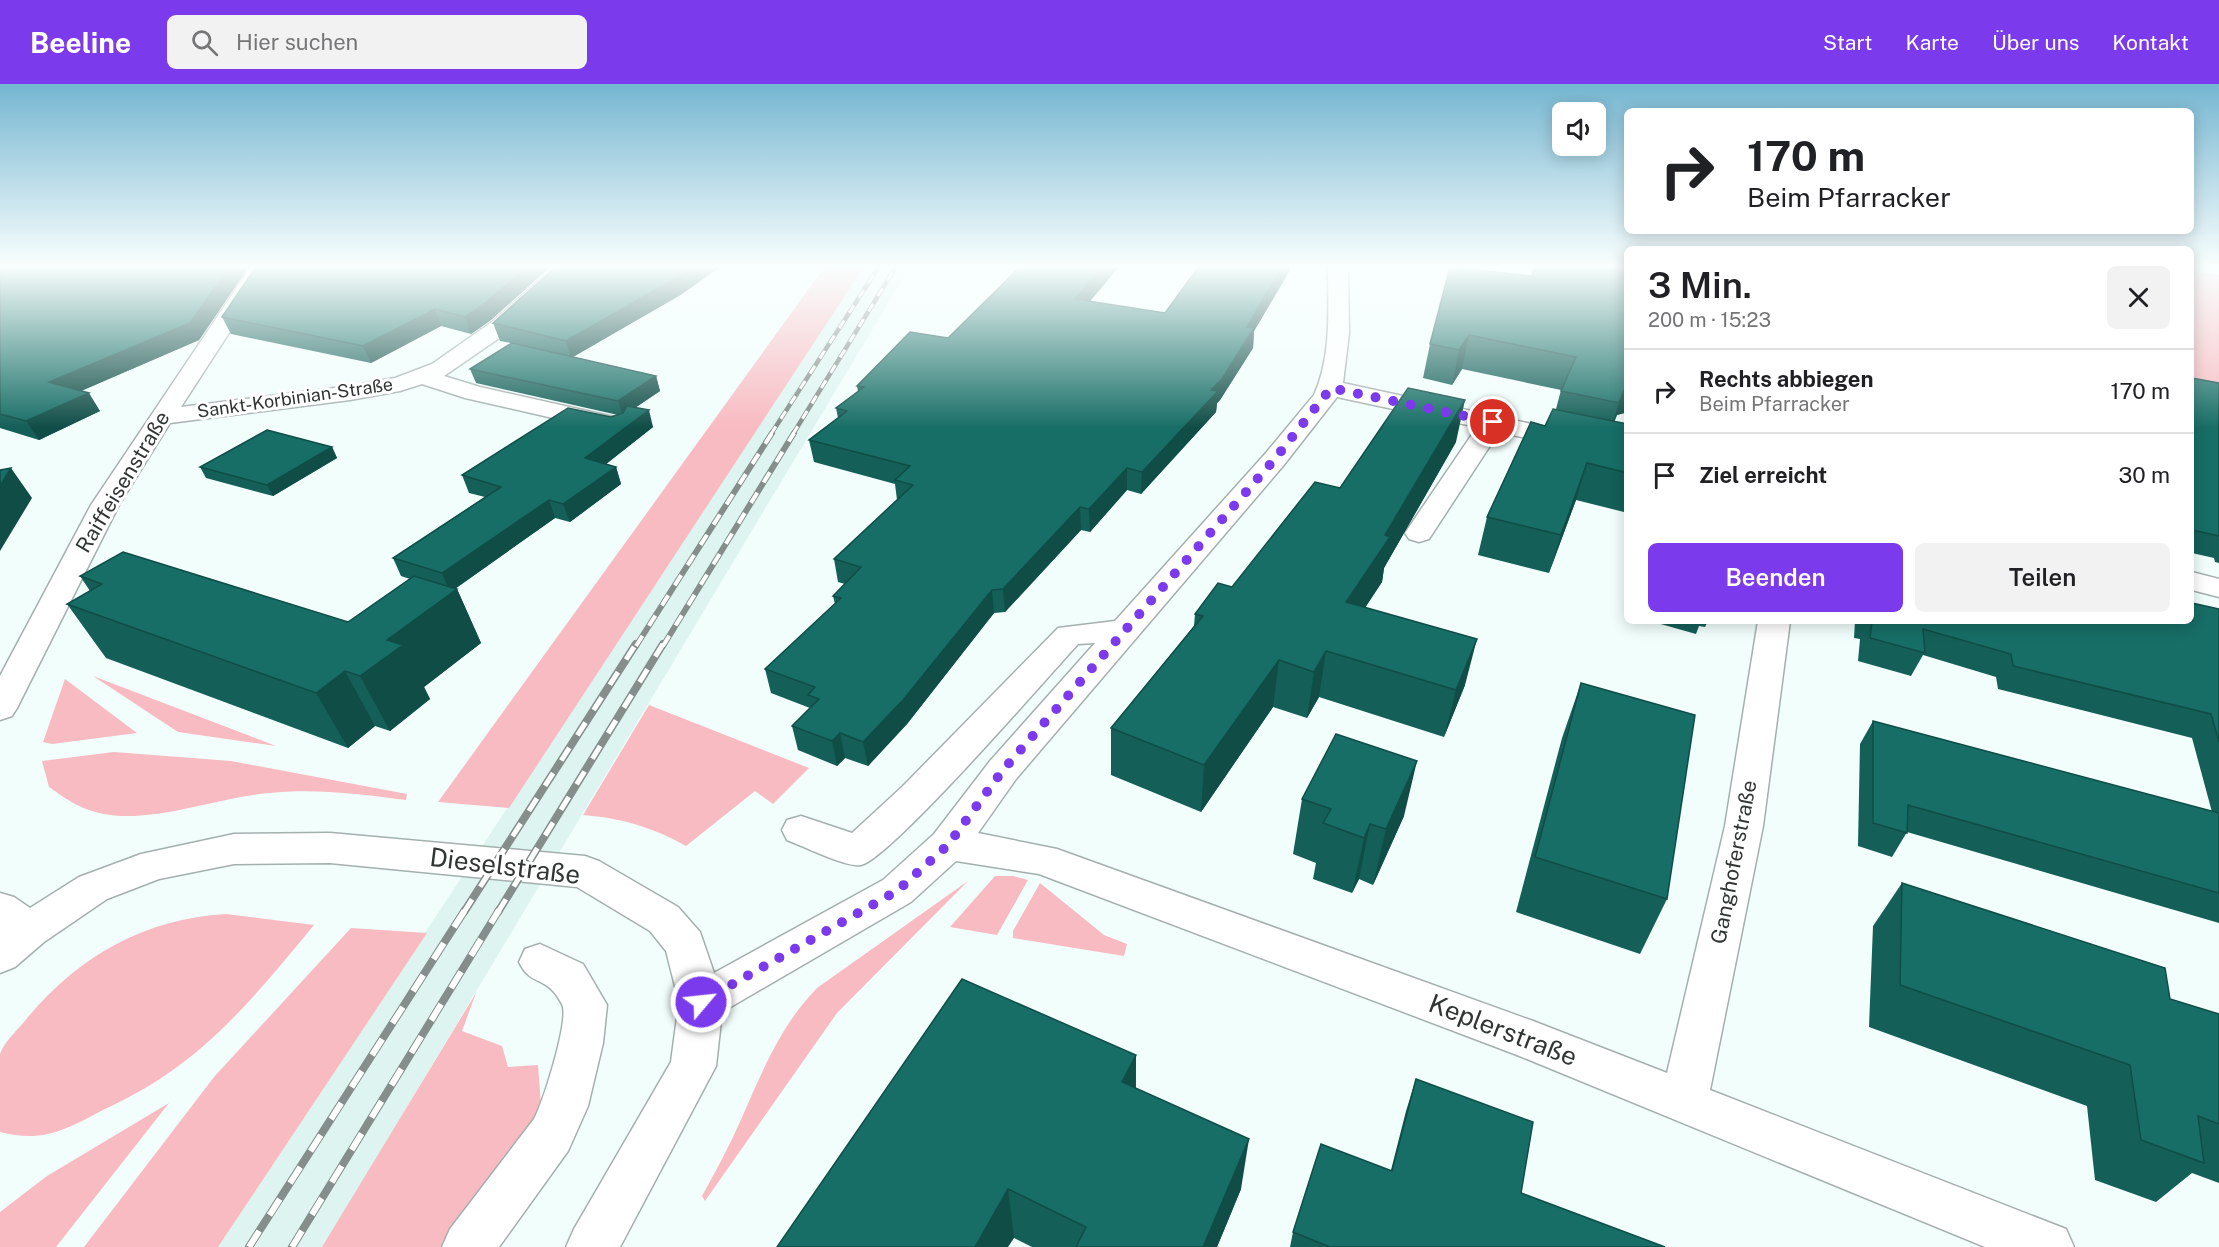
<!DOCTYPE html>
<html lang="de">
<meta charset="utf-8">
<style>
:root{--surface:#fff;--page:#f2f2f2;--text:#202124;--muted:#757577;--line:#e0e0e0;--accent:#7c3aed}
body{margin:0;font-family:"Public Sans",sans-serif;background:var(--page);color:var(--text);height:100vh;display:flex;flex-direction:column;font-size:22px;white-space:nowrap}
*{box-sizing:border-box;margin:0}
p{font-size:20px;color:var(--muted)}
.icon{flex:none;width:33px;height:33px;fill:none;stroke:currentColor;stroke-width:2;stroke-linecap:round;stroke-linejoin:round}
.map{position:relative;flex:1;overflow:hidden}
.details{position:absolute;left:1624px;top:162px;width:570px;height:378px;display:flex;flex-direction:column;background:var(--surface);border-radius:9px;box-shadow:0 3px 15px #0003}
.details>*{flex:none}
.top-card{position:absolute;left:1624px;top:24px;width:570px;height:126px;border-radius:9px;box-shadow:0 3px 15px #0003;background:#fff;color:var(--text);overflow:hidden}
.tools{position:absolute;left:1552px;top:18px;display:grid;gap:12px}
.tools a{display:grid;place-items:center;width:54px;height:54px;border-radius:9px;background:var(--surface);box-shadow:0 3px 15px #0003;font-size:30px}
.pin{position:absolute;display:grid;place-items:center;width:51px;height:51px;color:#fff;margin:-26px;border:3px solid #fff;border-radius:50%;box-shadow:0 2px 6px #0007}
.me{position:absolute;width:66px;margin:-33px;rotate:62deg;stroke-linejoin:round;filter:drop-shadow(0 0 4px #0008)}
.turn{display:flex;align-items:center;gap:21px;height:126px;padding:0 24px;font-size:27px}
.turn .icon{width:78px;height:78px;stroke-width:2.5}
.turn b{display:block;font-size:42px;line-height:51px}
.round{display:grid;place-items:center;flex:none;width:63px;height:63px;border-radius:9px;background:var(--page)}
.head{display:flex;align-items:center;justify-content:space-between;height:102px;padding:0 24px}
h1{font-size:36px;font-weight:600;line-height:45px}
.action{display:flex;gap:12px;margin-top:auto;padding:12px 24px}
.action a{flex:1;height:69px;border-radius:9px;background:var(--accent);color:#fff;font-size:24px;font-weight:600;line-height:69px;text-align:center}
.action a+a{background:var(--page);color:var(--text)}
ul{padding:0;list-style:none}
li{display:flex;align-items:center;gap:18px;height:84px;padding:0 24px;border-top:2px solid var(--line)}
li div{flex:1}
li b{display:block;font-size:22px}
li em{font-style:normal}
header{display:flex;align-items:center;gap:36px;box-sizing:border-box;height:84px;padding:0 30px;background:var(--accent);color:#fff}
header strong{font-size:28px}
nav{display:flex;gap:33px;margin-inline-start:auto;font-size:21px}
.search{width:420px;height:54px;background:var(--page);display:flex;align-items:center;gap:15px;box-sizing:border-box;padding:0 21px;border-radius:9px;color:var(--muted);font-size:22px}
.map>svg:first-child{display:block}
.built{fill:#def4f1}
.green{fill:#f8bbc1}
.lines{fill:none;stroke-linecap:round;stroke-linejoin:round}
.minor-casing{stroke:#a4b0ae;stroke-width:3}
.minor{fill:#fff;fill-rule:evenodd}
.rail-far3-casing{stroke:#858e8c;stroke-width:4.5}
.rail-far2-casing{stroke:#858e8c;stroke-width:6}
.rail-far1-casing{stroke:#858e8c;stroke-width:8}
.rail-casing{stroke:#858e8c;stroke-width:8}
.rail-far3{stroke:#fff;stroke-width:3;stroke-dasharray:9;stroke-linecap:butt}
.rail-far2{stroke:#fff;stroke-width:4;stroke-dasharray:12;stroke-linecap:butt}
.rail-far1{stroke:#fff;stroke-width:5;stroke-dasharray:15;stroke-linecap:butt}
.rail{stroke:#fff;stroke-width:6;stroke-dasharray:19;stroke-linecap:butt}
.wall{fill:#145f58}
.shaded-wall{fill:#104d47}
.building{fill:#176e66;stroke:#104d47;stroke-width:1.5}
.route{stroke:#7c3aed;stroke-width:10;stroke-dasharray:0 18}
.labels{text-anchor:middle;stroke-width:6;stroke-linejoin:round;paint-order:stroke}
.far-street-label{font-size:18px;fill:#313635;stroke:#fff}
.street-label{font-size:21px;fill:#313635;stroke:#fff}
.near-street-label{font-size:26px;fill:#313635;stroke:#fff}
</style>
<header>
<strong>Beeline</strong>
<div class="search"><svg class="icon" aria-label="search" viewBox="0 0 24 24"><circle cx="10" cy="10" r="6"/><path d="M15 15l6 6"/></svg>Hier suchen</div>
<nav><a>Start</a><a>Karte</a><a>Über uns</a><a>Kontakt</a></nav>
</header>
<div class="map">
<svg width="2219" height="1163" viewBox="0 0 2219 1163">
<rect width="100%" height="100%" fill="#f1fefc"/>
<path class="built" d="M865,181H911L323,1163H218Z"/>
<g class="green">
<path d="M826,181H865L509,724L438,718Z"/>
<path d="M2192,187L2219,191V301L2192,297Z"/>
<path d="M93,592L276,662L178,648Z"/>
<path d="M65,595L137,649L52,660L43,658Z"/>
<path d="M649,621L809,684L773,720L755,707L686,762C652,743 621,734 583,731Z"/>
<path d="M114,668L231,677L407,710L406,716C360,710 315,704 269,709C215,713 141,745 89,726C74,721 62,712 49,703L42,677Z"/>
<path d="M995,792H1013L1028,796L997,851L950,843Z"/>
<path d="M968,797L837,929L705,1117L702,1112C713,1092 724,1072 734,1051C758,999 776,946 817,904Z"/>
<path d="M1040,799L1104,851L1127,860L1124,872L1013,854V847Z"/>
<path d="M226,830L314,841C270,894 224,952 167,990C147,1004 124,1016 103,1026C65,1046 43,1059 0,1048C0,1031 0,984 0,970C5,956 20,944 28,933C80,871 145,835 226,830Z"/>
<path d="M351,844L427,849L218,1163H84L214,993Z"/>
<path d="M476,909L462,947L502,962L508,983L538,981L542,1034L444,1163H322Z"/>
<path d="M169,1019L56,1163H0V1128L47,1092Z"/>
</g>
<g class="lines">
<defs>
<g id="minor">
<path d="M252,181H273L181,323L350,302L395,294L432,280L492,238L556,181H578L508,248L444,292L480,303L614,333L618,338L614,343L605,346L465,314L422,300L400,307L350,316L170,339L119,421L17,624L12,632L0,636V592L91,421Z"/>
<path d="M1328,181H1348L1349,249L1343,299L1628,361V377L1499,348L1429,455L1419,458L1409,455L1405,449L1477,343L1337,313L1283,382L1016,695L978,749L1057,765L1533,937L1667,989L1725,742L1758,537H1790L1763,742L1710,1006L2066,1145L2074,1163H1985L1517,971L1039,790L956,777L911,818L722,928L716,982L620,1163H566L574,1145L671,978L679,918L666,867L650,847L577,803L330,779L234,780L159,795L107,815L44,858L15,883L0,889V809L14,813L30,824L79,793L141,770L234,750L330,749L585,772L599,777L678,823L700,848L714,889L883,796L934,750L990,677L1095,559L1078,560C1047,594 889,776 861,781C847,784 803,762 787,756L782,746L787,736L801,732L852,749L903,702L1058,544L1115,537L1265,370L1314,311C1332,272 1328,224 1328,181Z"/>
<path d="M2192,488L2219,495V513L2192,506Z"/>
<path d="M540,860L583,880L607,921L603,959L588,1022L568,1067L499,1163H442L450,1145L534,1035C544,1016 567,942 563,923C562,919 556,910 553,907C540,893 530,900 519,878L525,865Z"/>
</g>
</defs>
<use href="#minor" class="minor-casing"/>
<use href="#minor" class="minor"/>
<defs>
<g id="rail-far3">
<path d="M771,350L880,181"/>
<path d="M793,350L897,181"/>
</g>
<g id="rail-far2">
<path d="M636,562L772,349"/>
<path d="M663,562L794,349"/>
</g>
<g id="rail-far1">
<path d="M464,828L636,560"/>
<path d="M498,828L663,560"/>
</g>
<g id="rail">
<path d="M249,1163L465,826"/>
<path d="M292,1163L499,826"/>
</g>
</defs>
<use href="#rail-far3" class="rail-far3-casing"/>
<use href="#rail-far2" class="rail-far2-casing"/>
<use href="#rail-far1" class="rail-far1-casing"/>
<use href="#rail" class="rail-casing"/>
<use href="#rail-far3" class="rail-far3"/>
<use href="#rail-far2" class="rail-far2"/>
<use href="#rail-far1" class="rail-far1"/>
<use href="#rail" class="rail"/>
</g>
<g class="wall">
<path d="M0,181H250L199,256L81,307L100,327L39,356L0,344Z"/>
<path d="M257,181H552L491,236L471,250L441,242L371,279L231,250L222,233Z"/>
<path d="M1022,181H1117V185L1090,217L1165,229L1200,181H1290V186L1254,247L1253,264L1220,316L1217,319L1216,328L1141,410L1127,406L1090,448L1081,446L1005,528L994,529L907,640L868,682L845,674L837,682L798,666L792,642L810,624L771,609L765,585L835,520L833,512L845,500L838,498L834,475L897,416L895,400L814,378L809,356L838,334L836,324L858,308L857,302L948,254Z"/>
<path d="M1531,192L1628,328L1617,331L1614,337L1628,340V429L1576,416L1549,489L1478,471L1487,433L1556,325L1561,306L1462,285L1452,301L1423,294L1430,260Z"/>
<path d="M682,210L573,273L656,292L660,307L636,323L653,343L606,380L616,383L621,400L570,438L555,434L455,505H457L481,559L424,603L430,615L390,647L375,642L348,664L106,574L67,520L90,507L80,492L348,538L410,495L401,492L393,474L485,413L469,409L462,391L618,331L476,299L470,285L511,259L500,257L493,239Z"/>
<path d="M2192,294L2219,299V479L2215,478L2214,474L2192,469Z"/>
<path d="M1456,358L1384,484L1382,498L1365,523L1465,601L1444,653L1319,613L1307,634L1273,623L1201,728L1111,691V644L1194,542L1195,530L1232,503L1340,404Z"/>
<path d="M332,363L337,374L273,412L206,394L200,383Z"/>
<path d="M2219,525V839L1907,748L1892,773L1858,762L1860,660L1873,637L2212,728L2192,654L1998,605L1996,593L1923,571L1911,592L1858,577L1860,555L1854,554L1855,537H2192Z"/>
<path d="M1650,537H1708L1705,543L1699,542L1696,550Z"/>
<path d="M1581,599L1667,815L1640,870L1516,828L1562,654Z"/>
<path d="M1302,715L1404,732L1373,801L1359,795L1352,809L1313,795L1316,779L1293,770Z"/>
<path d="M1902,799L2170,915L2219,930V1099L2192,1089L2156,1118L2095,1096L2087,1022L1869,943L1873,842Z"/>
<path d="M1136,971V1004L1241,1105L1217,1163H1032L1014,1154L777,1163Z"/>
<path d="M1416,995L1521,1109L1665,1163H1290L1293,1148L1391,1086L1406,1027Z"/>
</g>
<g class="shaded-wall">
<path d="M0,181H22L0,192Z"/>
<path d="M231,181H250L199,256L60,316L49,298Z"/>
<path d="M529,181H552L491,236L471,250L465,233Z"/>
<path d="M696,181H723L682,210L571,274L566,257Z"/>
<path d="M1104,181H1117V185L1076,234L1075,215Z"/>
<path d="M1283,181H1290V186L1254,247L1253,264L1220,316L1217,319L1216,328L1141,410L1142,388L1211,306Z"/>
<path d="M435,225L441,242L371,279L363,262Z"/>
<path d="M1469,251L1462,285L1452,301L1459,266Z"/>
<path d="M656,292L660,307L623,332L618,317Z"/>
<path d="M1628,297V328L1617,331L1608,354L1619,319Z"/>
<path d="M89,309L100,327L39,356L26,337Z"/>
<path d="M1465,316L1456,358L1384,484L1382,498L1339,564L1346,518Z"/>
<path d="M649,326L653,343L591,392L585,374Z"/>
<path d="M332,363L337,374L273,412L267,401Z"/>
<path d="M1587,379L1576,416L1549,489L1561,451Z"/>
<path d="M616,383L621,400L570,438L563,420Z"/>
<path d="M11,384L32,414L0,467V402Z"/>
<path d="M1127,384V406L1090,448L1089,425Z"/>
<path d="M549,416L555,434L450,508L442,489Z"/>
<path d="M1080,423L1081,446L1005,528L1003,505Z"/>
<path d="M457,505L481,559L424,603L430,615L390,647L360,592L387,556Z"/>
<path d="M992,506L994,529L907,640L868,682L863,658Z"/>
<path d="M1477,555L1465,601L1444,653L1456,606Z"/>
<path d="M1326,567L1319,613L1307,634L1314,588Z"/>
<path d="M1279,576L1273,623L1201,728L1204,681Z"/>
<path d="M345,587L375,642L348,664L316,609Z"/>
<path d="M840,649L845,674L837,682L832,657Z"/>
<path d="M1417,677L1404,732L1373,801L1386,745Z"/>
<path d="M1370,740L1359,795L1352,809L1364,754Z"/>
<path d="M1136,971L1135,1023L1122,998Z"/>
<path d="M1249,1055L1241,1105L1217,1163H1203Z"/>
<path d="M1008,1105L1014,1154L1008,1163H975Z"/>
</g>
<g class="building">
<path d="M20,181H231L190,239L49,298L89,309L26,337L0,330V190Z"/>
<path d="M257,181H529L485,219L465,233L435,225L363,262L222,233Z"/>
<path d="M558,181H696L678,193L566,257L493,239Z"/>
<path d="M1022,181H1104L1075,215L1165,229L1200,181H1283L1247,243L1254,244L1222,295L1211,306L1218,307L1142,388L1127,384L1089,425L1080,423L1003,505L992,506L903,616L863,658L840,649L832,657L792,642L819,615L808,611L815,603L765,585L841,514L833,512L861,483L834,475L913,401L895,396L910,382L809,356L847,327L836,324L864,303L857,302L910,248L948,254Z"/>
<path d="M1536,181H1628V297L1619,319L1561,307L1576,273L1469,251L1459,266L1430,260L1450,183L1531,192Z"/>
<path d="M512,259L656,292L618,317L470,285Z"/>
<path d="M2192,294L2219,299V452L2192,446Z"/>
<path d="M1408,304L1465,316L1385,451L1390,453L1346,518L1477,555L1456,606L1326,567L1314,588L1279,576L1204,681L1111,644L1203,532L1195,530L1218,499L1232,503L1315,398L1340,404Z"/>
<path d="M627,322L649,326L585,374L616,383L563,420L549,416L442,489L393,474L501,403L462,391L568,324L611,333L623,329Z"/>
<path d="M1553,325L1628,340V389L1587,379L1561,451L1487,433L1531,338L1545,342Z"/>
<path d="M267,346L332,363L267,401L200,383Z"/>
<path d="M11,384L0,402V386Z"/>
<path d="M123,468L348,538L414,492L457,505L387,556L403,561L360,592L345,587L316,609L67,520L102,500L80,492Z"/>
<path d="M2192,519L2219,525V658L2211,630L2013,582L2011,570L1923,545L1925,569L1870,554L1872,537H2192Z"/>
<path d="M1581,599L1695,631L1667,815L1535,773Z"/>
<path d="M1873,637L2219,729V809L1908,721L1907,749L1873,739Z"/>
<path d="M1336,650L1417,677L1386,745L1370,740L1364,754L1323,739L1331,725L1302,715Z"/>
<path d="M1902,799L2165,884L2170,915L2219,930V1040L2198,1032L2204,1079L2141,1056L2130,981L1900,901Z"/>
<path d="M962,895L1136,971L1122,998L1249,1055L1203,1163H1076L1086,1143L1008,1105L975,1163H777Z"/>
<path d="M1416,995L1533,1038L1521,1109L1665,1163H1330L1293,1148L1321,1060L1392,1087Z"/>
</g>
<linearGradient id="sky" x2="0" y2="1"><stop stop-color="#75b6d1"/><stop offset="0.53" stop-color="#f9fffe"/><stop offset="1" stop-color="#f9fffe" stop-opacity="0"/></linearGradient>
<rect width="2219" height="344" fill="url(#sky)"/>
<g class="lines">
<path class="route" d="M701,918L897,807L948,761L1003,686L1274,376L1331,304L1493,338"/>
</g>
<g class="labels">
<g class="far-street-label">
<text transform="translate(295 314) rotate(-8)" y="6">Sankt-Korbinian-Straße</text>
</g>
<g class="street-label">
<text transform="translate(123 398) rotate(-59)" y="7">Raiffeisenstraße</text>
<text transform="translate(1734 778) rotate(-79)" y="7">Ganghoferstraße</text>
</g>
<g class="near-street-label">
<text transform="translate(505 782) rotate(7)" y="9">Dieselstraße</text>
<text transform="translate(1503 946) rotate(21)" y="9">Keplerstraße</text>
</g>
</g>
</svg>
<div class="tools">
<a><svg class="icon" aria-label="sound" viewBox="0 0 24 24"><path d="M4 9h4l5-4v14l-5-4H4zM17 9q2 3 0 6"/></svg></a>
</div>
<div class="pin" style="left:1493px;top:338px;background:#d93025"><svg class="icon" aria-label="arrive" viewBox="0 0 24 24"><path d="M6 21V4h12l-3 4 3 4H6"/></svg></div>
<svg class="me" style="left:701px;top:918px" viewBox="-20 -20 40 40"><circle r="17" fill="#7c3aed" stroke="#fff" stroke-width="3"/><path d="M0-11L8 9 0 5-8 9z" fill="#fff"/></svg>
<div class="top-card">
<div class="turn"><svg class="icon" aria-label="right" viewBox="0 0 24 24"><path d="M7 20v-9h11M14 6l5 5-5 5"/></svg><div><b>170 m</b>Beim Pfarracker</div></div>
</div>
<section class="details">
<div class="head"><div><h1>3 Min.</h1><p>200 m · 15:23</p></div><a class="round"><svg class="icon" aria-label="close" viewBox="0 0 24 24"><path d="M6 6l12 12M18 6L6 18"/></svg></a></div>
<ul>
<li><svg class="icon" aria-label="right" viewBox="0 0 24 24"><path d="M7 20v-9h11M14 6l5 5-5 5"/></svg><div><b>Rechts abbiegen</b><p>Beim Pfarracker</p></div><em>170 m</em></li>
<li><svg class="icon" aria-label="arrive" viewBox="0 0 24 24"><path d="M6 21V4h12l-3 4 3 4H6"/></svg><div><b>Ziel erreicht</b></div><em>30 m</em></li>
</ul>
<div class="action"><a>Beenden</a><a>Teilen</a></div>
</section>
</div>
